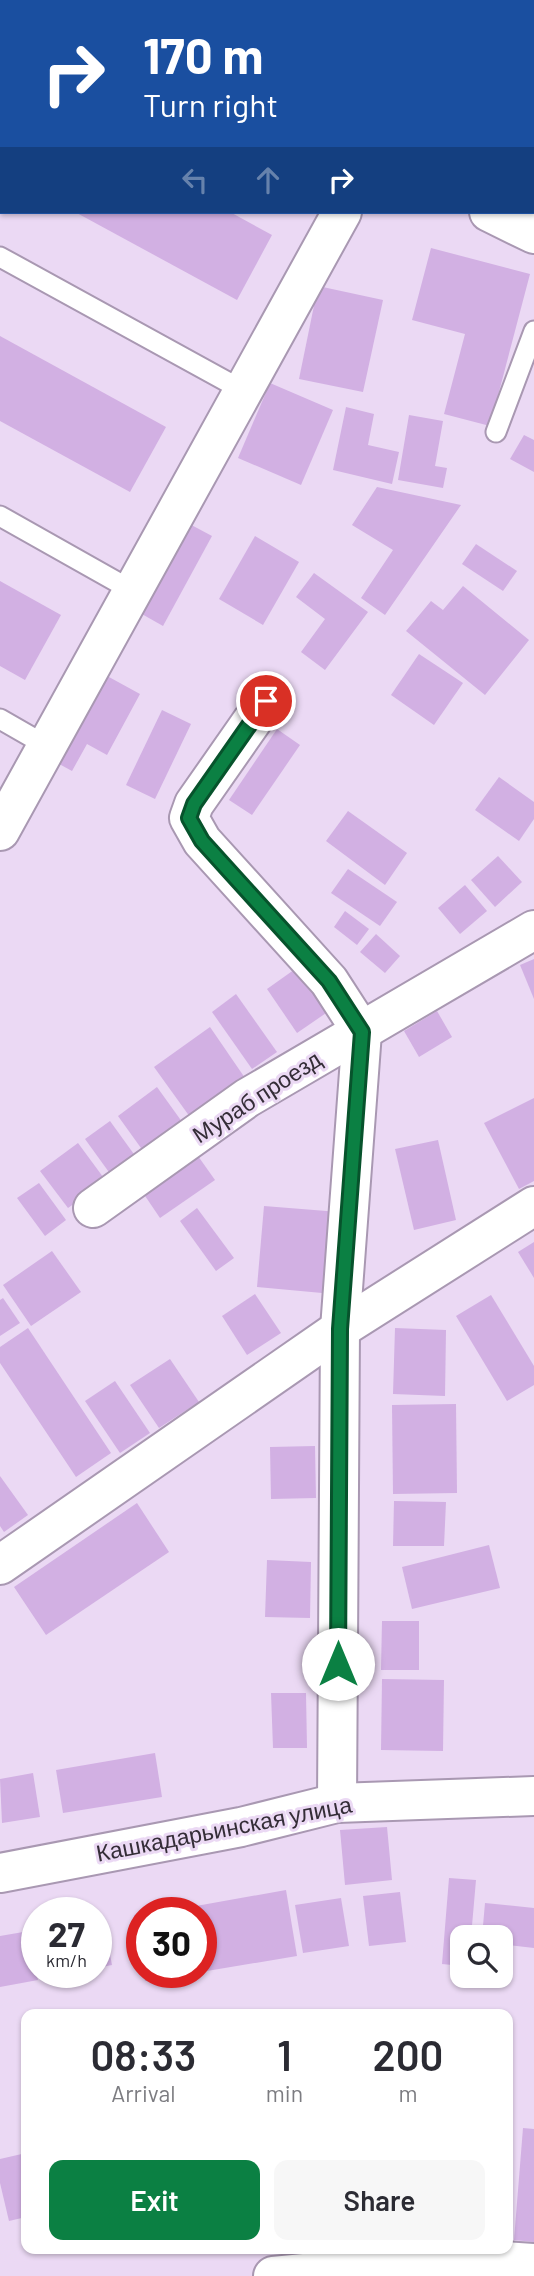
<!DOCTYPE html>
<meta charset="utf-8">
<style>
:root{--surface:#fff;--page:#f7f7f7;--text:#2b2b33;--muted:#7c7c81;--accent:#0b8043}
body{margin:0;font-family:Barlow,sans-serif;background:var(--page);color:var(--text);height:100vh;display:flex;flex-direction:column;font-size:26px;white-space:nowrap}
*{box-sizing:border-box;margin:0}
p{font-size:23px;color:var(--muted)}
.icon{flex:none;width:38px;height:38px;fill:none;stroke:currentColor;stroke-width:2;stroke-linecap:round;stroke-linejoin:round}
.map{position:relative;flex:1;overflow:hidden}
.panel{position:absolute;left:21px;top:2009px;width:492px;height:245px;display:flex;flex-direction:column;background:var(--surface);border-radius:14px;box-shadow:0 2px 5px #0004}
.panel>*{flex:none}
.guide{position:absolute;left:0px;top:0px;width:536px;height:214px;box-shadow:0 2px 5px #0004;background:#1a4fa0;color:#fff;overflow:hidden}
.fabs{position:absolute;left:450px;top:1925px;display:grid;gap:14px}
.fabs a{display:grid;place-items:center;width:63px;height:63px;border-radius:14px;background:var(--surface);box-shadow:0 2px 5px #0004;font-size:35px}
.speed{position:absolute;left:21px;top:1897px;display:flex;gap:14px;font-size:35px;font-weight:700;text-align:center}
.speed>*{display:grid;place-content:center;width:91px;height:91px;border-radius:50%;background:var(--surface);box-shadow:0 2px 5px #0004;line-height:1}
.speed small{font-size:18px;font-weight:400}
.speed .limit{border:10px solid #d22;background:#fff;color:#111}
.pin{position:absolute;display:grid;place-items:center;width:60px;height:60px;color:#fff;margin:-30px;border:4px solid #fff;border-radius:50%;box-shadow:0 2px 7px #0007}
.me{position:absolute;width:77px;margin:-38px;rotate:0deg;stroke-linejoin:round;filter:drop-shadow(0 0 5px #0008)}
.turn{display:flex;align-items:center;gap:24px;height:147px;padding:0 28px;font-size:32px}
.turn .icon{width:91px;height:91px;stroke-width:2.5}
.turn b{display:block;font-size:49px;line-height:60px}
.lanes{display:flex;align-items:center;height:66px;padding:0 28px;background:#0003;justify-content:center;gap:35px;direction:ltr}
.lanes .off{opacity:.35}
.eta{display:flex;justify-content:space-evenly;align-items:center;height:119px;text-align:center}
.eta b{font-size:42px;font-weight:600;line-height:49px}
.cta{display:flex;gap:14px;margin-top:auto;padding:14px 28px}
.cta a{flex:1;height:80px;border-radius:14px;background:var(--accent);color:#fff;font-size:28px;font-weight:600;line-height:80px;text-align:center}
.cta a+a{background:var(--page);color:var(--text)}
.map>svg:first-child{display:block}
.building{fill:#d2b0e3}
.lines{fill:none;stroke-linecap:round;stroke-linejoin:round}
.lane-casing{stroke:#a998b2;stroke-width:23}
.street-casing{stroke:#a998b2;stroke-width:42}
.lane{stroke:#fff;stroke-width:19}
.street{stroke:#fff;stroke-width:38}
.route-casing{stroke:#07532c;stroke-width:18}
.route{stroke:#0b8043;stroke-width:12}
.labels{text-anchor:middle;stroke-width:6;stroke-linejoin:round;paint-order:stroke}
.street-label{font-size:23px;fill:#342d37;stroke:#ebd9f4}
</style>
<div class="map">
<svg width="534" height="2276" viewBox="0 0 534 2276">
<rect width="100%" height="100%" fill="#ebd9f4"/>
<g class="building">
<path d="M75,212H230L272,235L237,300Z"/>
<path d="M431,248L530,274L490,426L444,414L465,334L412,320Z"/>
<path d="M318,286L383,300L363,392L299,379Z"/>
<path d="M0,336L166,427L130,492L0,421Z"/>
<path d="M270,383L333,410L301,485L238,458Z"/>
<path d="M346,407L374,414L368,445L399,452L392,484L333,470Z"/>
<path d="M409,415L443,421L435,466L447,468L443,488L398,480Z"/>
<path d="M524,435L534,440V472L510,459Z"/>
<path d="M377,487L461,505L385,615L361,598L393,550L352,525Z"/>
<path d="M182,520L212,536L163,626L133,609Z"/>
<path d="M255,536L299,562L263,625L219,599Z"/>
<path d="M476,544L517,571L503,591L462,564Z"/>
<path d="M314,573L368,612L325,670L301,652L325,619L296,597Z"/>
<path d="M0,581L61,615L25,680L0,666Z"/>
<path d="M463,586L529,640L485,695L406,631L431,601L443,610Z"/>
<path d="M419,654L463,683L434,725L391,695Z"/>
<path d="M98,671L140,694L107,755L87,744L72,771L50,759Z"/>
<path d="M162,710L191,724L155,799L126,785Z"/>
<path d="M277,729L300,745L252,815L229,800Z"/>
<path d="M499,777L534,802V819L519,841L475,810Z"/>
<path d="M348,811L407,853L385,885L326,841Z"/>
<path d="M498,856L522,882L495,907L471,880Z"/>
<path d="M348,869L397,902L380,926L331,893Z"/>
<path d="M465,885L487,911L460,934L438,908Z"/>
<path d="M345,911L369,929L357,945L334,927Z"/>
<path d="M376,934L400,956L385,973L360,952Z"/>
<path d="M534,959V999L520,965Z"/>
<path d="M298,967L329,1011L297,1033L267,989Z"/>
<path d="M236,994L277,1052L252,1069L212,1012Z"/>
<path d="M437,1011L452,1037L419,1057L404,1031Z"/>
<path d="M210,1027L245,1078L190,1117L154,1067Z"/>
<path d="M157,1087L185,1126L146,1155L118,1116Z"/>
<path d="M534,1098V1181L519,1189L484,1123Z"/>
<path d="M110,1121L136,1157L111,1175L85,1139Z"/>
<path d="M438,1140L456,1220L414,1230L395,1149Z"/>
<path d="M78,1143L106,1181L68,1208L40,1171Z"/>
<path d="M193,1149L215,1180L160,1218L139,1187Z"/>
<path d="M39,1183L66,1220L45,1236L17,1198Z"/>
<path d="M264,1206L339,1212L333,1294L257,1287Z"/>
<path d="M197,1208L234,1258L216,1271L180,1221Z"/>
<path d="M534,1242V1278L518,1252Z"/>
<path d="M52,1251L81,1292L31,1326L3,1285Z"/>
<path d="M255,1294L281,1333L247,1355L222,1316Z"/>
<path d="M491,1295L534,1366V1385L507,1401L456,1316Z"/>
<path d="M3,1298L20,1323L0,1336V1300Z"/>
<path d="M28,1328L111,1453L76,1477L0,1363V1347Z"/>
<path d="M395,1328L446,1330L445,1396L393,1394Z"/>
<path d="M170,1359L199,1402L159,1428L130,1385Z"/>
<path d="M115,1381L150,1433L120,1453L85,1401Z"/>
<path d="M456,1404L457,1493L393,1494L392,1405Z"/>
<path d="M315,1446L316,1498L271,1499L270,1447Z"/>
<path d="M0,1476L28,1515L4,1532L0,1526Z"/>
<path d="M394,1501L446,1502L444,1546H393Z"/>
<path d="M137,1503L169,1552L46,1635L14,1587Z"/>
<path d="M489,1545L500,1588L412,1609L402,1567Z"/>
<path d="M267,1560L311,1562L310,1618L265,1617Z"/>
<path d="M382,1621H419V1670H381Z"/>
<path d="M382,1679L444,1680L443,1751L381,1750Z"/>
<path d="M271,1693H306L307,1748H273Z"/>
<path d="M155,1753L162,1797L63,1813L56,1770Z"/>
<path d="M33,1773L40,1817L2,1823L0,1779Z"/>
<path d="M387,1827L392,1880L345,1885L340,1830Z"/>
<path d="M449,1878L476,1880L471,1937H462V1966L442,1964Z"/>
<path d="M286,1890L297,1956L201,1972V1913H157Z"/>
<path d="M400,1892L406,1942L369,1946L363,1896Z"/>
<path d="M341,1898L349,1946L303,1953L295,1905Z"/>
<path d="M485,1903L534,1908V1948L500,1944V1937H482Z"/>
<path d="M142,1914V1952H140L134,1915Z"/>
<path d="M103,1917L112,1965L96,1968V1918Z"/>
<path d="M29,1931L38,1980L0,1987V1936Z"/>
<path d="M144,1972H188L189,1974L145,1981Z"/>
<path d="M523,2128L534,2129V2242L514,2240Z"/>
<path d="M26,2153V2217L9,2221L0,2183V2159Z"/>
<path d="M508,2170H512L510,2212H508Z"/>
</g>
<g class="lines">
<defs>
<g id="lane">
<path d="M21,0L24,2"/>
<path d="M0,257L244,391"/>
<path d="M496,432L534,331"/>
<path d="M0,516L133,591"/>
<path d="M0,719L47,746"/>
</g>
<g id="street">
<path d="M388,0L390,2"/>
<path d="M489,212L534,234"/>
<path d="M266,701L194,804L189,818L202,841L329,981L362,1032L340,1329L337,1803"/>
<path d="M0,831L342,212"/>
<path d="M93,1208L247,1098L534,930"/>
<path d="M0,1565L340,1329L534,1206"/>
<path d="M0,1873L241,1827L337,1803L534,1796"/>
<path d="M273,2276L462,2258L534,2263"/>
</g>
</defs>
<use href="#lane" class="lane-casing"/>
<use href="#street" class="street-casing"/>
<use href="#lane" class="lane"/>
<use href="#street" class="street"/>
</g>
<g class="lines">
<defs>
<path id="route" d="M266,701L194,804L189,818L202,841L329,981L362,1032L340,1329L338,1664"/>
</defs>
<use href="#route" class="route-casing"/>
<use href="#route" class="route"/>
</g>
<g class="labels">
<g class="street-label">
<text transform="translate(257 1097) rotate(-33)" y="8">Мураб проезд</text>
<text transform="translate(224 1829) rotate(-11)" y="8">Кашкадарьинская улица</text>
</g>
</g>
</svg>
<div class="fabs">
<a><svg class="icon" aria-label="search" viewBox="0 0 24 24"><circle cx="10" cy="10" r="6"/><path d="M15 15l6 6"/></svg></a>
</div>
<div class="speed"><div>27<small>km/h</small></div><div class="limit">30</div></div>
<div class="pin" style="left:266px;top:701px;background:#d93025"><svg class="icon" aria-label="arrive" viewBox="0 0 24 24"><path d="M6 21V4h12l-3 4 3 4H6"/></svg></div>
<svg class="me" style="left:338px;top:1664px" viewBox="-20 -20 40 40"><circle r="19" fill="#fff"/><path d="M0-13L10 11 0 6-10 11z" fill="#0b8043"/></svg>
<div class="guide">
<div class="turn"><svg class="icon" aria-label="right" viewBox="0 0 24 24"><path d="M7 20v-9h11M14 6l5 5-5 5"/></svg><div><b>170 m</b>Turn right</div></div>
<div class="lanes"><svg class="icon off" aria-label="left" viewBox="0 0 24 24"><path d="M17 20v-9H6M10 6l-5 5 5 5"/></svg><svg class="icon off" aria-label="ahead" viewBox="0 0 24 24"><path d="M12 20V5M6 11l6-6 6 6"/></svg><svg class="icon" aria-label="right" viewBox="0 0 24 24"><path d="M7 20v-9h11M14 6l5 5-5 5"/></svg></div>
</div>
<section class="panel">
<div class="eta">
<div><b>08:33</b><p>Arrival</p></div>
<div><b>1</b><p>min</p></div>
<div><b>200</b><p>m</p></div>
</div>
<div class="cta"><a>Exit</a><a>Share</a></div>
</section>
</div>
